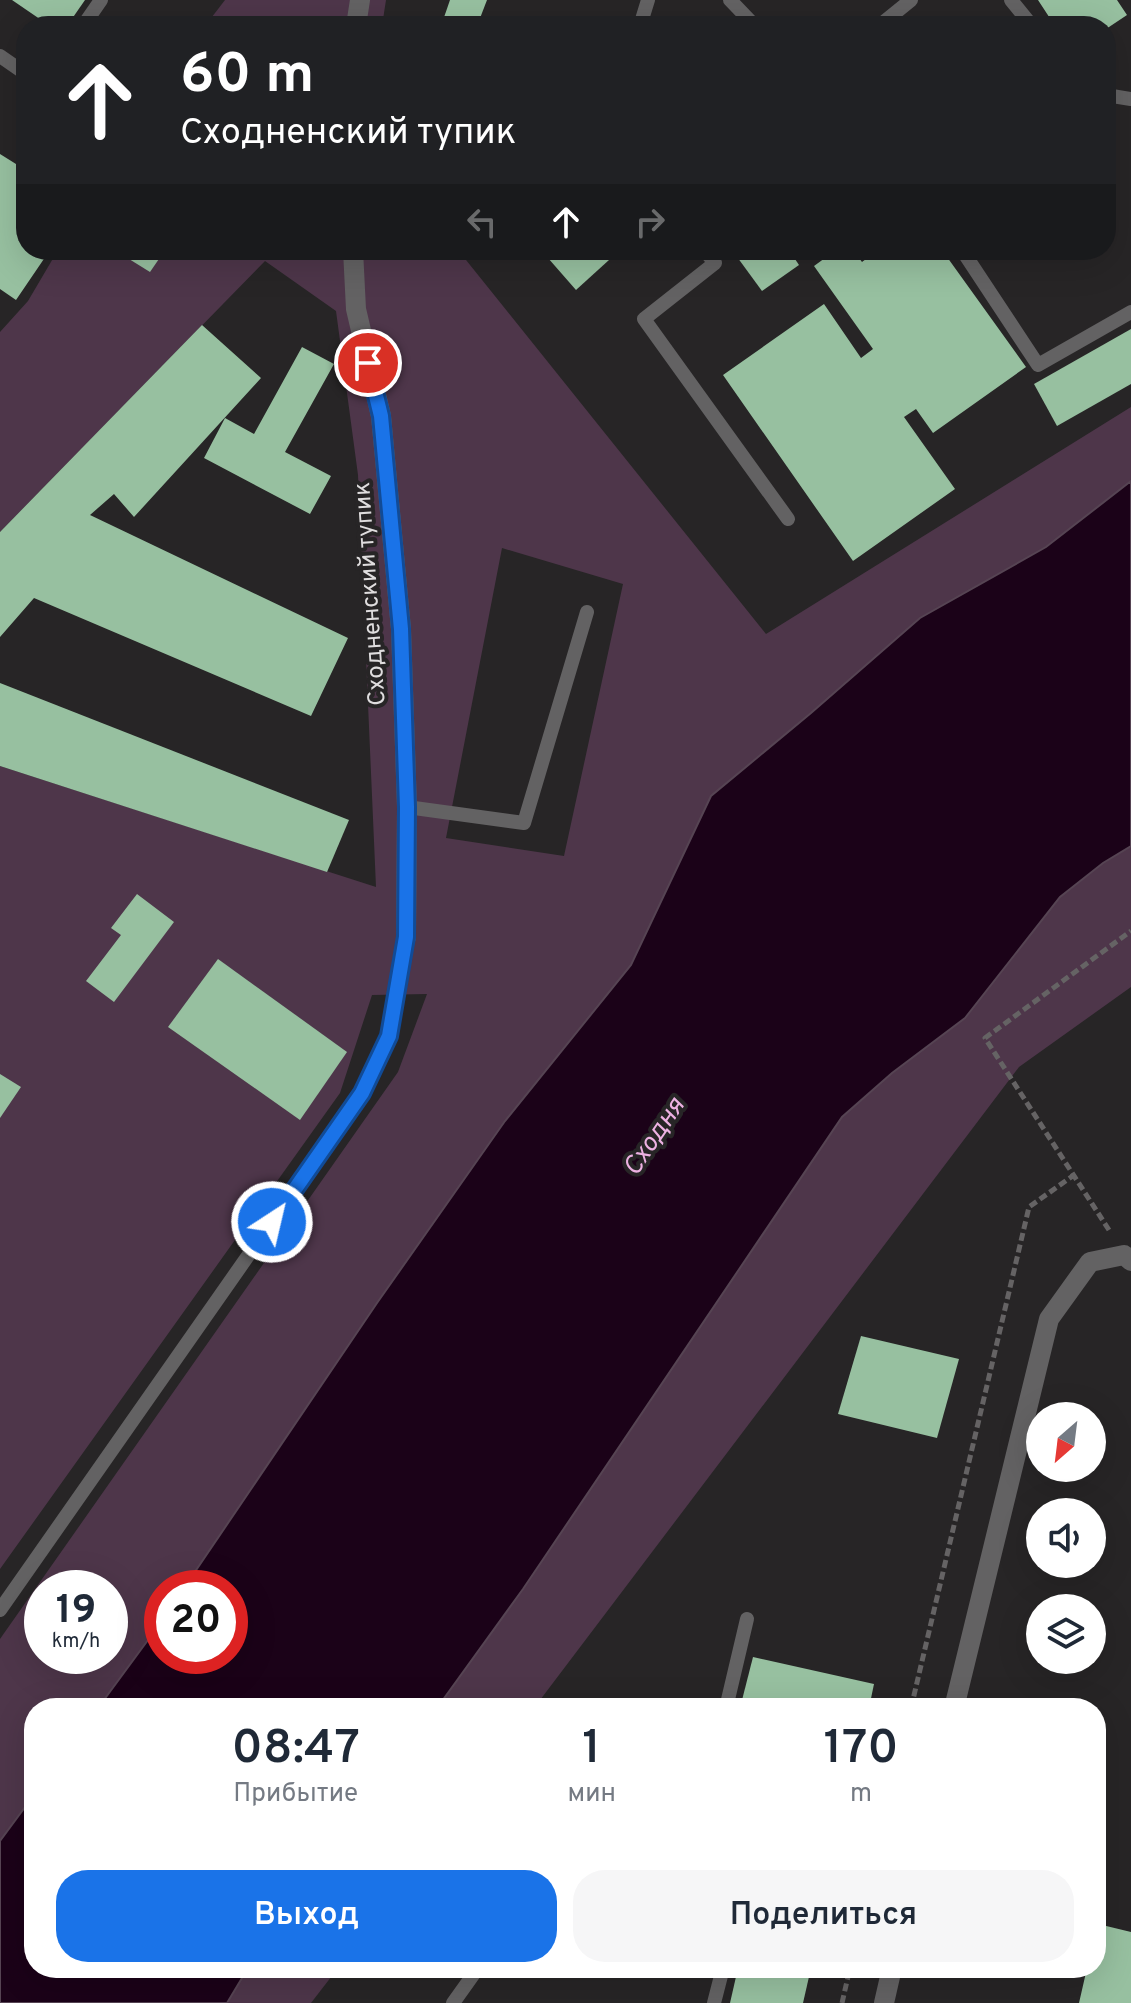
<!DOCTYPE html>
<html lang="ru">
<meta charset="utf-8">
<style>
:root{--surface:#fff;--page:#f6f6f7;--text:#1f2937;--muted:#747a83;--accent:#1a73e8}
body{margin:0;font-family:Overpass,sans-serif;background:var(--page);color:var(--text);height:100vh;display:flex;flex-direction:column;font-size:30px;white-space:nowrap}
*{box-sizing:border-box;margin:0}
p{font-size:26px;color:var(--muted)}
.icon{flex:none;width:44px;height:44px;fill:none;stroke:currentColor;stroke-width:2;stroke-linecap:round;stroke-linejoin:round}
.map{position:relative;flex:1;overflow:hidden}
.details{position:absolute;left:24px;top:1698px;width:1082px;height:280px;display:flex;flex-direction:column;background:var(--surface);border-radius:32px;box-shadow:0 8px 32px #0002}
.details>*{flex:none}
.top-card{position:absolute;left:16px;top:16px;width:1100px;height:244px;border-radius:32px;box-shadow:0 8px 32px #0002;background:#202124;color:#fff;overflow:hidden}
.needle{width:52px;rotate:208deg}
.fabs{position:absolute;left:1026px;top:1402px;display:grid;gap:16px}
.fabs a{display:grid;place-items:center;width:80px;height:80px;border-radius:50%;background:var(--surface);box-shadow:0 8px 32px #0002;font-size:40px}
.speed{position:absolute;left:24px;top:1570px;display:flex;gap:16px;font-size:40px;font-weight:700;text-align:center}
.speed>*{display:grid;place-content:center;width:104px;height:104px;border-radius:50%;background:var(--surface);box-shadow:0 8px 32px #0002;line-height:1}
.speed small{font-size:20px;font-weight:400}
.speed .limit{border:12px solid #d22;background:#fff;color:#111}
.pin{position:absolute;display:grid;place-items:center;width:68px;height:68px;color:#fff;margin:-34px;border:4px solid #fff;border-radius:50%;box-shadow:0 2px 8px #0007}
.me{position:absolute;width:88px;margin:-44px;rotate:35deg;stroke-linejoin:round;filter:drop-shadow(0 0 6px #0008)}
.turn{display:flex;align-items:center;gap:28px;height:168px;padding:0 32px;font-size:36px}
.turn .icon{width:104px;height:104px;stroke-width:2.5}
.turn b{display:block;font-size:56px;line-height:68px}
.lanes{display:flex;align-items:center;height:76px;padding:0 32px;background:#0003;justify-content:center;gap:40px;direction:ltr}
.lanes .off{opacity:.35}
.eta{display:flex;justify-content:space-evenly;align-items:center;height:136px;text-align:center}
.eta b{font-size:48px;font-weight:600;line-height:56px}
.primary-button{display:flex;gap:16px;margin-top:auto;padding:16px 32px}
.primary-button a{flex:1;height:92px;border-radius:32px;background:var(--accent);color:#fff;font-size:32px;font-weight:600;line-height:92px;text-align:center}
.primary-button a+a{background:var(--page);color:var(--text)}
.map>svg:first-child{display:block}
.green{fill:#4e364a;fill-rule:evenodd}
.water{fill:#1b0218;stroke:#564453;stroke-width:2}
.building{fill:#97c0a0}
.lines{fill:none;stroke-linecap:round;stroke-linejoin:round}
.path{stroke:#656364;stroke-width:5;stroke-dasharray:8 4;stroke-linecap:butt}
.service{stroke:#636263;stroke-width:14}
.minor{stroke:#636263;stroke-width:20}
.route-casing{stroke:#114b97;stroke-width:20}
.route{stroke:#1a73e8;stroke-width:14}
.labels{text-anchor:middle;stroke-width:8;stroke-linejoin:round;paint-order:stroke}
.street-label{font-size:24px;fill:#dfddde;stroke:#272526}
.water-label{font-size:26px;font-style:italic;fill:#edb1e2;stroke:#272526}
</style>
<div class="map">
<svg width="1131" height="2003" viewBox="0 0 1131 2003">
<rect width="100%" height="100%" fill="#272526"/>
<g class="green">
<path d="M225,0H386L382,26H205Z"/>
<path d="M58,250H458L766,634L1131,407V481L1046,547L811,713L711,796L631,965L505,1121L377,1303L184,1588H162V1621L98,1708H34V1795L0,1841V1639L398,1072L427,994L372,995L340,1093L0,1569V766L376,887L358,475L336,311L265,261L0,532V332L28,301ZM502,548L623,584L564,856L446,838ZM42,1588H110V1656H42Z"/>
<path d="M1131,846V987L1019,1067L534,1708H437L523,1589L842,1117L892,1073L965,1018L1060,897L1103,863Z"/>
<path d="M248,1968H338L311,2003H227Z"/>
</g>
<g class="water">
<path d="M1131,481V846L1103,863L1060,897L965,1018L892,1073L842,1117L523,1589L437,1708H98L162,1621V1656H230V1588H184L377,1303L505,1121L631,965L711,796L811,713L920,618L1046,547Z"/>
<path d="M34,1795V1968H248L227,2003H0V1841Z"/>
</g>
<g class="building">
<path d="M12,0H85L67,26H50Z"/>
<path d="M450,0H487L477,26H441Z"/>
<path d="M1038,0H1117L1127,15L1106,29V26H1055Z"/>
<path d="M0,154L24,169L20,176L26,179V250H50L16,300L0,289Z"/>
<path d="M135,250H152L161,256L150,272L129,259Z"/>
<path d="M541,250H620L576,290Z"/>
<path d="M732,250H789L799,265L762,291Z"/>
<path d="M836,250H853L862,262L878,250H942L1026,367L933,433L916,409L904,417L955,489L853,561L723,375L824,304L861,358L873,349L814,266Z"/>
<path d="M202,325L261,378L134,517L114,494L90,515L348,638L311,716L34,598L0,637V532Z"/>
<path d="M1131,329V384L1057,426L1034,384Z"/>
<path d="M302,347L334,364L285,452L331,476L310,514L204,458L225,418L254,434Z"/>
<path d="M0,683L349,820L327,872L0,766Z"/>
<path d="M137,894L174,922L114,1002L86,981L121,935L111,928Z"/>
<path d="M218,959L347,1052L300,1120L168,1027Z"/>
<path d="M0,1074L21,1087L0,1118Z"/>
<path d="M861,1336L959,1359L937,1438L838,1414Z"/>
<path d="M753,1657L874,1684L869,1708H740Z"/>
<path d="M1098,1924L1131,1932V2003H1079L1087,1968H1096V1932Z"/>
<path d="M738,1968H811L803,2003H730Z"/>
</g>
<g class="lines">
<g class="path">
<path d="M1109,1230L985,1038L1131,931"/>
<path d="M911,1708L1029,1207L1074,1175"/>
<path d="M842,2003L850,1968"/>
</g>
<g class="service">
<path d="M730,0L755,26"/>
<path d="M1011,0L1032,26"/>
<path d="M83,26L101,0"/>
<path d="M640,26L648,0"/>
<path d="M879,26L911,0"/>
<path d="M0,56L26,74"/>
<path d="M1106,95L1131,99"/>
<path d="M704,250L715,263L644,319L788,519"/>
<path d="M962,250L1038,365L1131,312"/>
<path d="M407,807L524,823L587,612"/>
<path d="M0,1610L362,1093L389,1036L406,937"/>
<path d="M726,1708L747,1619"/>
<path d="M453,2003L478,1968"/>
<path d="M714,2003L723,1968"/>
</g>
<g class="minor">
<path d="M356,26L360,0"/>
<path d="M353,250L356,309L381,416L401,629L407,807L406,937"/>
<path d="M954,1708L1049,1319L1090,1262L1124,1255L1131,1261"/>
<path d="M884,2003L892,1968"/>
</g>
</g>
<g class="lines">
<defs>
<path id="route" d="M272,1222L362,1093L389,1036L406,937L407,807L401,629L381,416L368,363"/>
</defs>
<use href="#route" class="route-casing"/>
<use href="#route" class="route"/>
</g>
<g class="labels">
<g class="street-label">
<text transform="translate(369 594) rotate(-94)" y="8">Сходненский тупик</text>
</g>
<g class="water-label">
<text transform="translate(653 1136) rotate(-56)" y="9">Сходня</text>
</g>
</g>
</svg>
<div class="fabs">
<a><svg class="needle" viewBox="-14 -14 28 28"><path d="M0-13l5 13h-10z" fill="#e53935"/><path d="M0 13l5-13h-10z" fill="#747a83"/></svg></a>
<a><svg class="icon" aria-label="sound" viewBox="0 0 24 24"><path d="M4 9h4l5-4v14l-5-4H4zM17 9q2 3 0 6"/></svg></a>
<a><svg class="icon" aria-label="layers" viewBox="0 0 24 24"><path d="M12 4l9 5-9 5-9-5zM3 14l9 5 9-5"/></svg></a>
</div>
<div class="speed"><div>19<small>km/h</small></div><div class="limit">20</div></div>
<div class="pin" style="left:368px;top:363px;background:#d93025"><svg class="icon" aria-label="arrive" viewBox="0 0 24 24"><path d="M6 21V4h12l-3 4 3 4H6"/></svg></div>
<svg class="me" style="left:272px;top:1222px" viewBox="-20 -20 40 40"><circle r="17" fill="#1a73e8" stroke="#fff" stroke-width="3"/><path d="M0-11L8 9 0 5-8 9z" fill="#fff"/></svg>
<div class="top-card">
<div class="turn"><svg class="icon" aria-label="ahead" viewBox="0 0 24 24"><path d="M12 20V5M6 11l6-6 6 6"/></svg><div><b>60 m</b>Сходненский тупик</div></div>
<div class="lanes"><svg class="icon off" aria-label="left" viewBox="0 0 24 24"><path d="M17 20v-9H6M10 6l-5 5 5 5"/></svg><svg class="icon" aria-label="ahead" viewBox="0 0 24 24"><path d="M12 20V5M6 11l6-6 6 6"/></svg><svg class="icon off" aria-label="right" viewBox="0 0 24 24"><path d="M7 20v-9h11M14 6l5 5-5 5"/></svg></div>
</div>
<section class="details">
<div class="eta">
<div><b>08:47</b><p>Прибытие</p></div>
<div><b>1</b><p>мин</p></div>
<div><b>170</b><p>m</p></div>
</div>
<div class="primary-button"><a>Выход</a><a>Поделиться</a></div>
</section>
</div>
